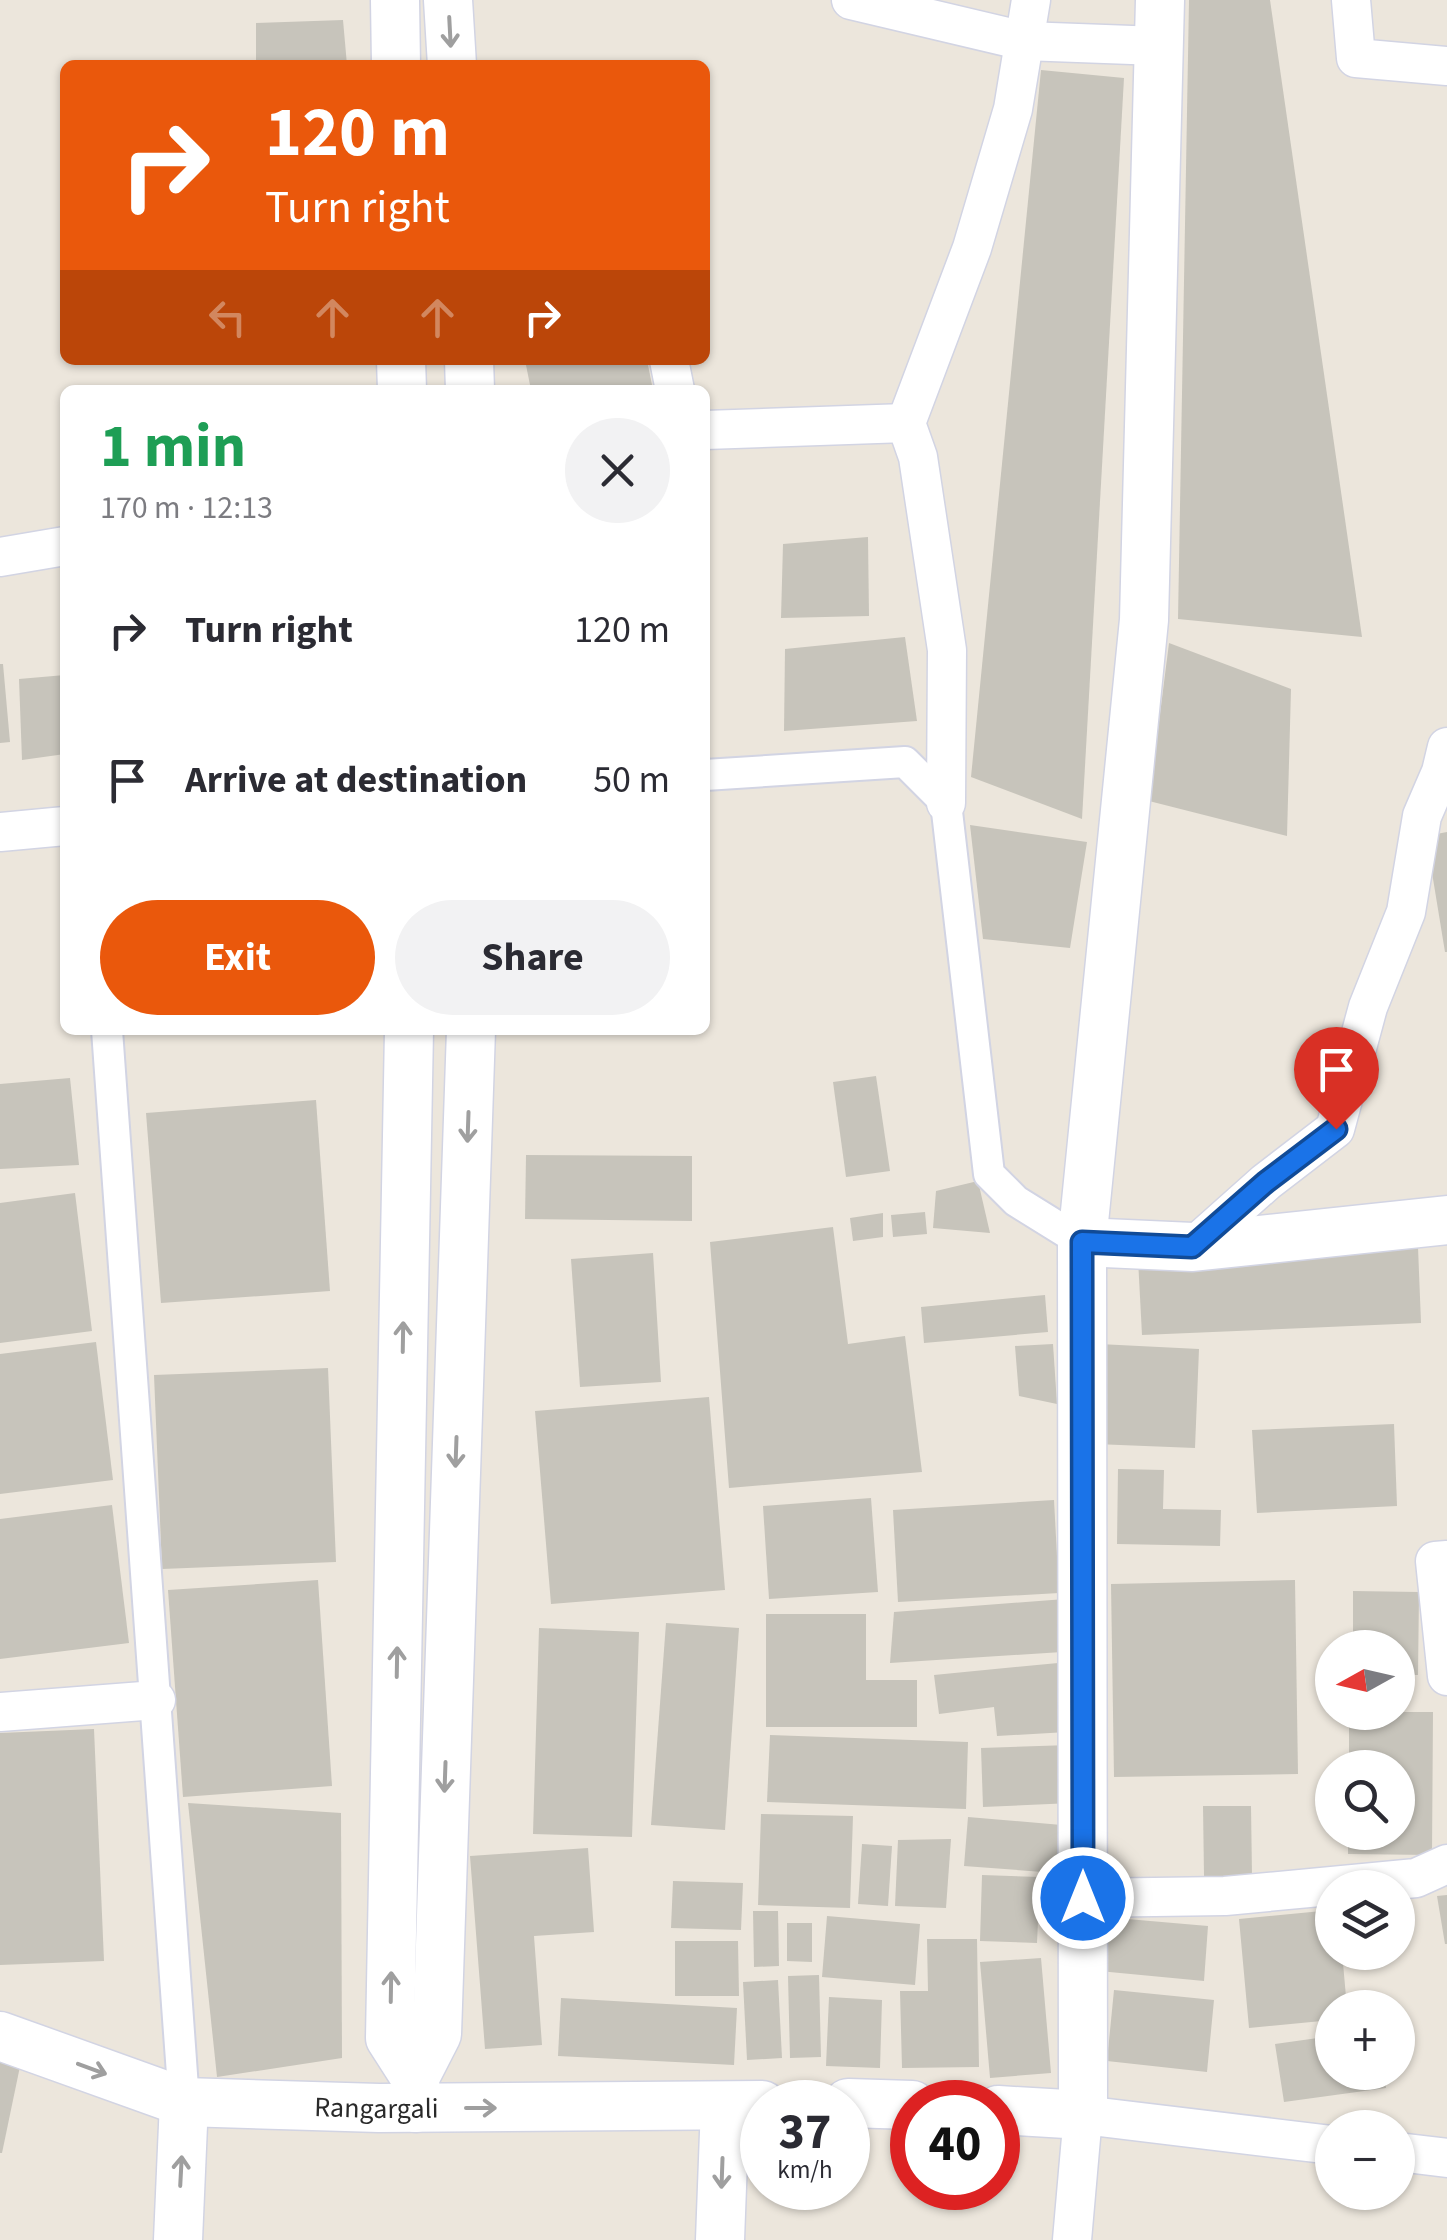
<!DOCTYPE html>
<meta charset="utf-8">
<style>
:root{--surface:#fff;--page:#f2f2f3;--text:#2b2b33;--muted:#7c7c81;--accent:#ea580c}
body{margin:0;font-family:"Source Sans 3",sans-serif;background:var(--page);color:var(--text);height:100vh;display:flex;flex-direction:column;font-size:38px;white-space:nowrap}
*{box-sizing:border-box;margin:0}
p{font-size:32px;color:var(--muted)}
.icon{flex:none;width:55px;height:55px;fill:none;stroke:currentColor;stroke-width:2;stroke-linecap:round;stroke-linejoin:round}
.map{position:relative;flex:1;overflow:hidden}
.panel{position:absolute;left:60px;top:385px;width:650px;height:650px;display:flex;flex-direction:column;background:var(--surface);border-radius:15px;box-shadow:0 2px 8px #0004}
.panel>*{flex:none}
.banner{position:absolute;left:60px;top:60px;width:650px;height:305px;border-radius:15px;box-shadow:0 2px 8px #0004;background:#ea580c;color:#fff;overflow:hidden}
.needle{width:65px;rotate:262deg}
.controls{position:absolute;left:1315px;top:1630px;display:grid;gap:20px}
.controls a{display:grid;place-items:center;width:100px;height:100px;border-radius:50%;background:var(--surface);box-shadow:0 2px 8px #0004;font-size:50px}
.speed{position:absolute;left:740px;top:2080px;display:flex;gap:20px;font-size:50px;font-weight:700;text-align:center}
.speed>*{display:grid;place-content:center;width:130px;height:130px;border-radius:50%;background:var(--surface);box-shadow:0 2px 8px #0004;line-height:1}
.speed small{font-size:25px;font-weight:400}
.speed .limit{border:15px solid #d22;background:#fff;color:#111}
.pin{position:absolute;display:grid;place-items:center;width:85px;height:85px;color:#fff;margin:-102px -42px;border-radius:50% 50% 50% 0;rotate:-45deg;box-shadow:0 0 10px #0007}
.pin .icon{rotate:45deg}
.me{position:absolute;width:110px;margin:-55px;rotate:0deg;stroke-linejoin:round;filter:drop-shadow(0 0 8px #0008)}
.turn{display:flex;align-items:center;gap:35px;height:210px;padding:0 40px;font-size:45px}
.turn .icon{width:130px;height:130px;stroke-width:2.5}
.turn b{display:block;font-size:70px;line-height:85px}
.lanes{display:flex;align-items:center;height:95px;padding:0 40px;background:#0003;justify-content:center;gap:50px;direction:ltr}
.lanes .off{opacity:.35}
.round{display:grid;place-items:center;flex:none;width:105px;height:105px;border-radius:52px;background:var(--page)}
.head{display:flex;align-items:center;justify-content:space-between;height:170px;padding:0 40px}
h1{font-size:60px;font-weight:700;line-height:75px;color:#1e9e55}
.primary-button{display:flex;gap:20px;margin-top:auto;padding:20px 40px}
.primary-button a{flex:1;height:115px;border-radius:60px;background:var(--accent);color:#fff;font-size:40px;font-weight:700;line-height:115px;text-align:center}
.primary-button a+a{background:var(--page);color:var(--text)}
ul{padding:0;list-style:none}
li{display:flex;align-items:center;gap:30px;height:150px;padding:0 40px}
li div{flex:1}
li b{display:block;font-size:38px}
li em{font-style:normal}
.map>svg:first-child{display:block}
.building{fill:#c7c4bb}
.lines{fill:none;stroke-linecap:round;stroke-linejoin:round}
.pedestrian-casing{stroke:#d2d4e3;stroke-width:34}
.minor-casing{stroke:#d2d4e3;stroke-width:41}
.tertiary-casing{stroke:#d2d4e3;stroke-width:51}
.pedestrian{stroke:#fff;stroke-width:30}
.minor{stroke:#fff;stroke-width:38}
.tertiary{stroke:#fff;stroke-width:48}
.oneway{stroke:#9f9f9f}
.route-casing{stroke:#114b97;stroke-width:25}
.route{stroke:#1a73e8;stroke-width:18}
.labels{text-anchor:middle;stroke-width:9;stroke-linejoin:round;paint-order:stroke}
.street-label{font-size:28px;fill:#2a2a2a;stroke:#fff}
</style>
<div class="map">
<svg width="1447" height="2240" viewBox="0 0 1447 2240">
<rect width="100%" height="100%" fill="#ece6dc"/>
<g class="building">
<path d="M1189,0H1270L1362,637L1178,619Z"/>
<path d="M343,20L347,65H256V23Z"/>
<path d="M1041,70L1124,78L1082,819L971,777Z"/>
<path d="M525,360H647L653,390H531Z"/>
<path d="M868,537L869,616L781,618L783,544Z"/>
<path d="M905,637L917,721L784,731L785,649Z"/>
<path d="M1169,643L1291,689L1287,836L1149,801Z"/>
<path d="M0,664H3L10,742L0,743Z"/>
<path d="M65,675V754L22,760L19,679Z"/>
<path d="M970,825L1087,842L1070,948L983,939Z"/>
<path d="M1447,832V952H1445L1426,836Z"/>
<path d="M876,1076L890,1171L846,1177L833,1082Z"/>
<path d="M70,1078L79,1165L0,1169V1084Z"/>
<path d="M316,1100L330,1291L161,1303L146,1113Z"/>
<path d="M526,1155L692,1156V1221L525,1219Z"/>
<path d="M978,1181L990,1233L933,1228L936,1191Z"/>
<path d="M75,1193L92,1331L0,1343V1203Z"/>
<path d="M925,1212L927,1234L893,1237L891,1215Z"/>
<path d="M883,1213V1237L853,1241L850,1218Z"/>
<path d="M833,1227L848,1344L905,1336L922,1472L729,1488L710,1242Z"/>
<path d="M1418,1247L1421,1323L1142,1335L1138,1259Z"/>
<path d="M653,1253L661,1382L580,1387L571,1259Z"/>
<path d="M1045,1295L1048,1332L924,1343L921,1307Z"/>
<path d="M96,1342L113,1480L0,1494V1354Z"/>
<path d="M1053,1344L1057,1404L1019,1396L1015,1346Z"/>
<path d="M1099,1344L1199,1349L1195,1448L1095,1444Z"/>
<path d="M328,1368L336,1562L162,1569L154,1375Z"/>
<path d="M709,1397L725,1590L551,1604L535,1411Z"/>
<path d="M1394,1424L1397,1506L1257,1513L1252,1430Z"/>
<path d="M1118,1469L1164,1470L1163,1509L1221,1510L1220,1546L1117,1544Z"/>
<path d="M871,1498L878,1592L769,1599L763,1506Z"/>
<path d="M1054,1500L1059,1593L898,1602L893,1510Z"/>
<path d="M112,1505L129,1643L0,1659V1519Z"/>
<path d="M318,1580L332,1786L183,1797L168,1590Z"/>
<path d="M1295,1580L1298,1774L1114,1777L1111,1584Z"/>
<path d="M1353,1591L1419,1592L1418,1675H1398V1648H1353Z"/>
<path d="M1065,1599L1062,1652L890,1663L894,1612Z"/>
<path d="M766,1614H866V1680H917V1727H766Z"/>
<path d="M666,1623L739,1628L725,1830L651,1825Z"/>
<path d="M539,1628L639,1632L632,1837L533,1834Z"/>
<path d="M1058,1663L1067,1732L997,1736L994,1707L939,1714L934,1675Z"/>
<path d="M1349,1712H1433L1432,1855L1348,1854V1832H1398V1768H1349Z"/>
<path d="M94,1729L104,1961L0,1965V1733Z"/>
<path d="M770,1735L968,1742L966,1809L767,1802Z"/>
<path d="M1070,1745L1072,1803L983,1807L981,1748Z"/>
<path d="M188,1803L341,1813L342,2058L217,2077Z"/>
<path d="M1203,1806H1251L1252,1876H1204Z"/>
<path d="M761,1814L853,1816L850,1908L758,1905Z"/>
<path d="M968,1817L1073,1826L1069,1874L964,1866Z"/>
<path d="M951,1839L946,1908L895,1906L898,1840Z"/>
<path d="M862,1844L892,1846L888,1906L858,1904Z"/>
<path d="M588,1848L594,1932L534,1936L542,2045L485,2049L470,1856Z"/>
<path d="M982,1875L1040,1877L1037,1943L980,1941Z"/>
<path d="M673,1881L743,1883L741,1930L671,1928Z"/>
<path d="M1447,1895V1944H1445L1437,1896Z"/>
<path d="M1332,1910V1952H1342L1347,2008H1332V2020L1249,2028L1239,1919Z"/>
<path d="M753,1911H778L779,1966L754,1967Z"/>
<path d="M827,1916L920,1924L915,1985L822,1977Z"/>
<path d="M1104,1917L1208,1926L1204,1981L1099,1971Z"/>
<path d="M787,1923H812V1962L787,1961Z"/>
<path d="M927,1939H977L979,2067L902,2068L900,1991H928Z"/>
<path d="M675,1941H738L739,1996H675Z"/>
<path d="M1041,1958L1051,2073L990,2078L980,1962Z"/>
<path d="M819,1975L821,2057L790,2058L788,1976Z"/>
<path d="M778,1980L782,2058L747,2060L743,1982Z"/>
<path d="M1114,1990L1214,2000L1207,2072L1107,2061Z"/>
<path d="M829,1997L882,2000L880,2068L826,2066Z"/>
<path d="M561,1998L737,2008L734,2065L558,2056Z"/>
<path d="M1332,2036V2072H1384L1386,2088L1284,2102L1275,2044Z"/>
<path d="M0,2047L23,2052L2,2153H0Z"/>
</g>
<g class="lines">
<defs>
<g id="pedestrian">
<path d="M705,775L905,762L946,803L989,1174L1016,1201L1082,1242"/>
<path d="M107,1030L184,2102"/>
</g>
<g id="minor">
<path d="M851,0L1024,41L1159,46"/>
<path d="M1351,0L1356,58L1447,66"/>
<path d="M669,360L675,390"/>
<path d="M705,430L906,423"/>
<path d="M0,557L65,546"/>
<path d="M946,803L947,650L918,457L906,423L972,248L1013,109L1031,0"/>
<path d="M0,832L65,826"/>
<path d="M1193,1247L1266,1182L1335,1129L1368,1007L1406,912L1422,816L1441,772L1447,747"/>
<path d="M1447,1560L1435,1561L1447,1676"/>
<path d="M0,1712L156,1700"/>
<path d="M1083,1898L1225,1896L1416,1878L1447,1864"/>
<path d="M1398,2152L1447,2158"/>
<path d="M1072,2240L1083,2115L1332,2145"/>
</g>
<g id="tertiary">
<path d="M395,0L396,65"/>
<path d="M448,0L452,65"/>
<path d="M401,360L402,390"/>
<path d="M469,360L470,390"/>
<path d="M409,1030L390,2038L415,2077"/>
<path d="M1082,1242L1193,1247L1447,1220"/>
<path id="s1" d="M0,2036L184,2102L379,2108L762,2105"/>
<path d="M848,2103L912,2105"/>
<path d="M416,2108L415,2077L437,2034L471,1030"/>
<path d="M998,2110L1083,2115L1082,1242L1144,620L1160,0"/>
<path d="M178,2240L184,2102"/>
<path d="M720,2240L725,2106"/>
</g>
</defs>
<use href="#pedestrian" class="pedestrian-casing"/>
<use href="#minor" class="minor-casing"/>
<use href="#tertiary" class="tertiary-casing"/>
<use href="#pedestrian" class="pedestrian"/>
<use href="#minor" class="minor"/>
<use href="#tertiary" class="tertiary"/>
</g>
<defs><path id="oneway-shaft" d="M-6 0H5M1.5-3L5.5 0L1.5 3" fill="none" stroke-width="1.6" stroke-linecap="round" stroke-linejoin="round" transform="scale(2.5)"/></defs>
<g class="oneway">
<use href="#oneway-shaft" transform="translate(450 32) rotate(87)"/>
<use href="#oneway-shaft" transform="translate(468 1127) rotate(92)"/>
<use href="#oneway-shaft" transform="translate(403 1337) rotate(-89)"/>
<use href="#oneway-shaft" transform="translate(456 1452) rotate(92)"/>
<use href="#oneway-shaft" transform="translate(397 1662) rotate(-89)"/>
<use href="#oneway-shaft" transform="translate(445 1777) rotate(92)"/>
<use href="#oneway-shaft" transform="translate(391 1987) rotate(-89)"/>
<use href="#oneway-shaft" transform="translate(92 2069) rotate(20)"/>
<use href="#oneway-shaft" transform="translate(481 2108)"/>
<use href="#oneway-shaft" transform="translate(181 2171) rotate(-87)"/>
<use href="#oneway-shaft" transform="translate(722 2173) rotate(92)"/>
</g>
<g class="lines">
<defs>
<path id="route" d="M1083,1898L1082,1242L1192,1247L1266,1182L1336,1129"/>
</defs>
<use href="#route" class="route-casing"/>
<use href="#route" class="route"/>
</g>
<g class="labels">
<g class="street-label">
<text dy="10" stroke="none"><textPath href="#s1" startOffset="388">Rangargali</textPath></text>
</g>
</g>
</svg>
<div class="controls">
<a><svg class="needle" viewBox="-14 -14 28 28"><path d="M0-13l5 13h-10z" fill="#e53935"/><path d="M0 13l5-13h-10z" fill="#7c7c81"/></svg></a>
<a><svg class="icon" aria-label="search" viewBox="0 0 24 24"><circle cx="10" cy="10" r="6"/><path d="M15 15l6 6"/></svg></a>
<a><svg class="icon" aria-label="layers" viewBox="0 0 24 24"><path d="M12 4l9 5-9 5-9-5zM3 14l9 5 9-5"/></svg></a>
<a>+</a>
<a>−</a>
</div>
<div class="speed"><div>37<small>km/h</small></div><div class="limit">40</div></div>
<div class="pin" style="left:1336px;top:1129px;background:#d93025"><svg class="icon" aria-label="arrive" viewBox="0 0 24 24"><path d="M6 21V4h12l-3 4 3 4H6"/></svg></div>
<svg class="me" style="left:1083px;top:1898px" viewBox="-20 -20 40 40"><circle r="17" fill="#1a73e8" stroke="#fff" stroke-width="3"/><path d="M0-11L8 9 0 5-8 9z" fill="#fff"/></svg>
<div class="banner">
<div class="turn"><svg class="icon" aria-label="right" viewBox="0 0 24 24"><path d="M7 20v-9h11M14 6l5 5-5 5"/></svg><div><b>120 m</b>Turn right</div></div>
<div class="lanes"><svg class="icon off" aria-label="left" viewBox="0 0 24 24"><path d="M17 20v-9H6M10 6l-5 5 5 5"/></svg><svg class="icon off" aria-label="ahead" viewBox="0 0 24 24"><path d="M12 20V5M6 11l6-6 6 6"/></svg><svg class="icon off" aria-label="ahead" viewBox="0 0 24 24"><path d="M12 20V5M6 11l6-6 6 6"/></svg><svg class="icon" aria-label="right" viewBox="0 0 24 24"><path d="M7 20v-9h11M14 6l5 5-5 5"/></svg></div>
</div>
<section class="panel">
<div class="head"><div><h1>1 min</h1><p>170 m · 12:13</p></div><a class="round"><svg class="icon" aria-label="close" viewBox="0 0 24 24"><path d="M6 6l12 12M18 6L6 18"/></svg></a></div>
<ul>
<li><svg class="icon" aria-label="right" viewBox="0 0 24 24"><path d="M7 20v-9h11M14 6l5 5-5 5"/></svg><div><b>Turn right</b></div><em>120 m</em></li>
<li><svg class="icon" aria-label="arrive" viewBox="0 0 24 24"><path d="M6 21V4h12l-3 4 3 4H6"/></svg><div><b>Arrive at destination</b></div><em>50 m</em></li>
</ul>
<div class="primary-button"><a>Exit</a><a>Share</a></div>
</section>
</div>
